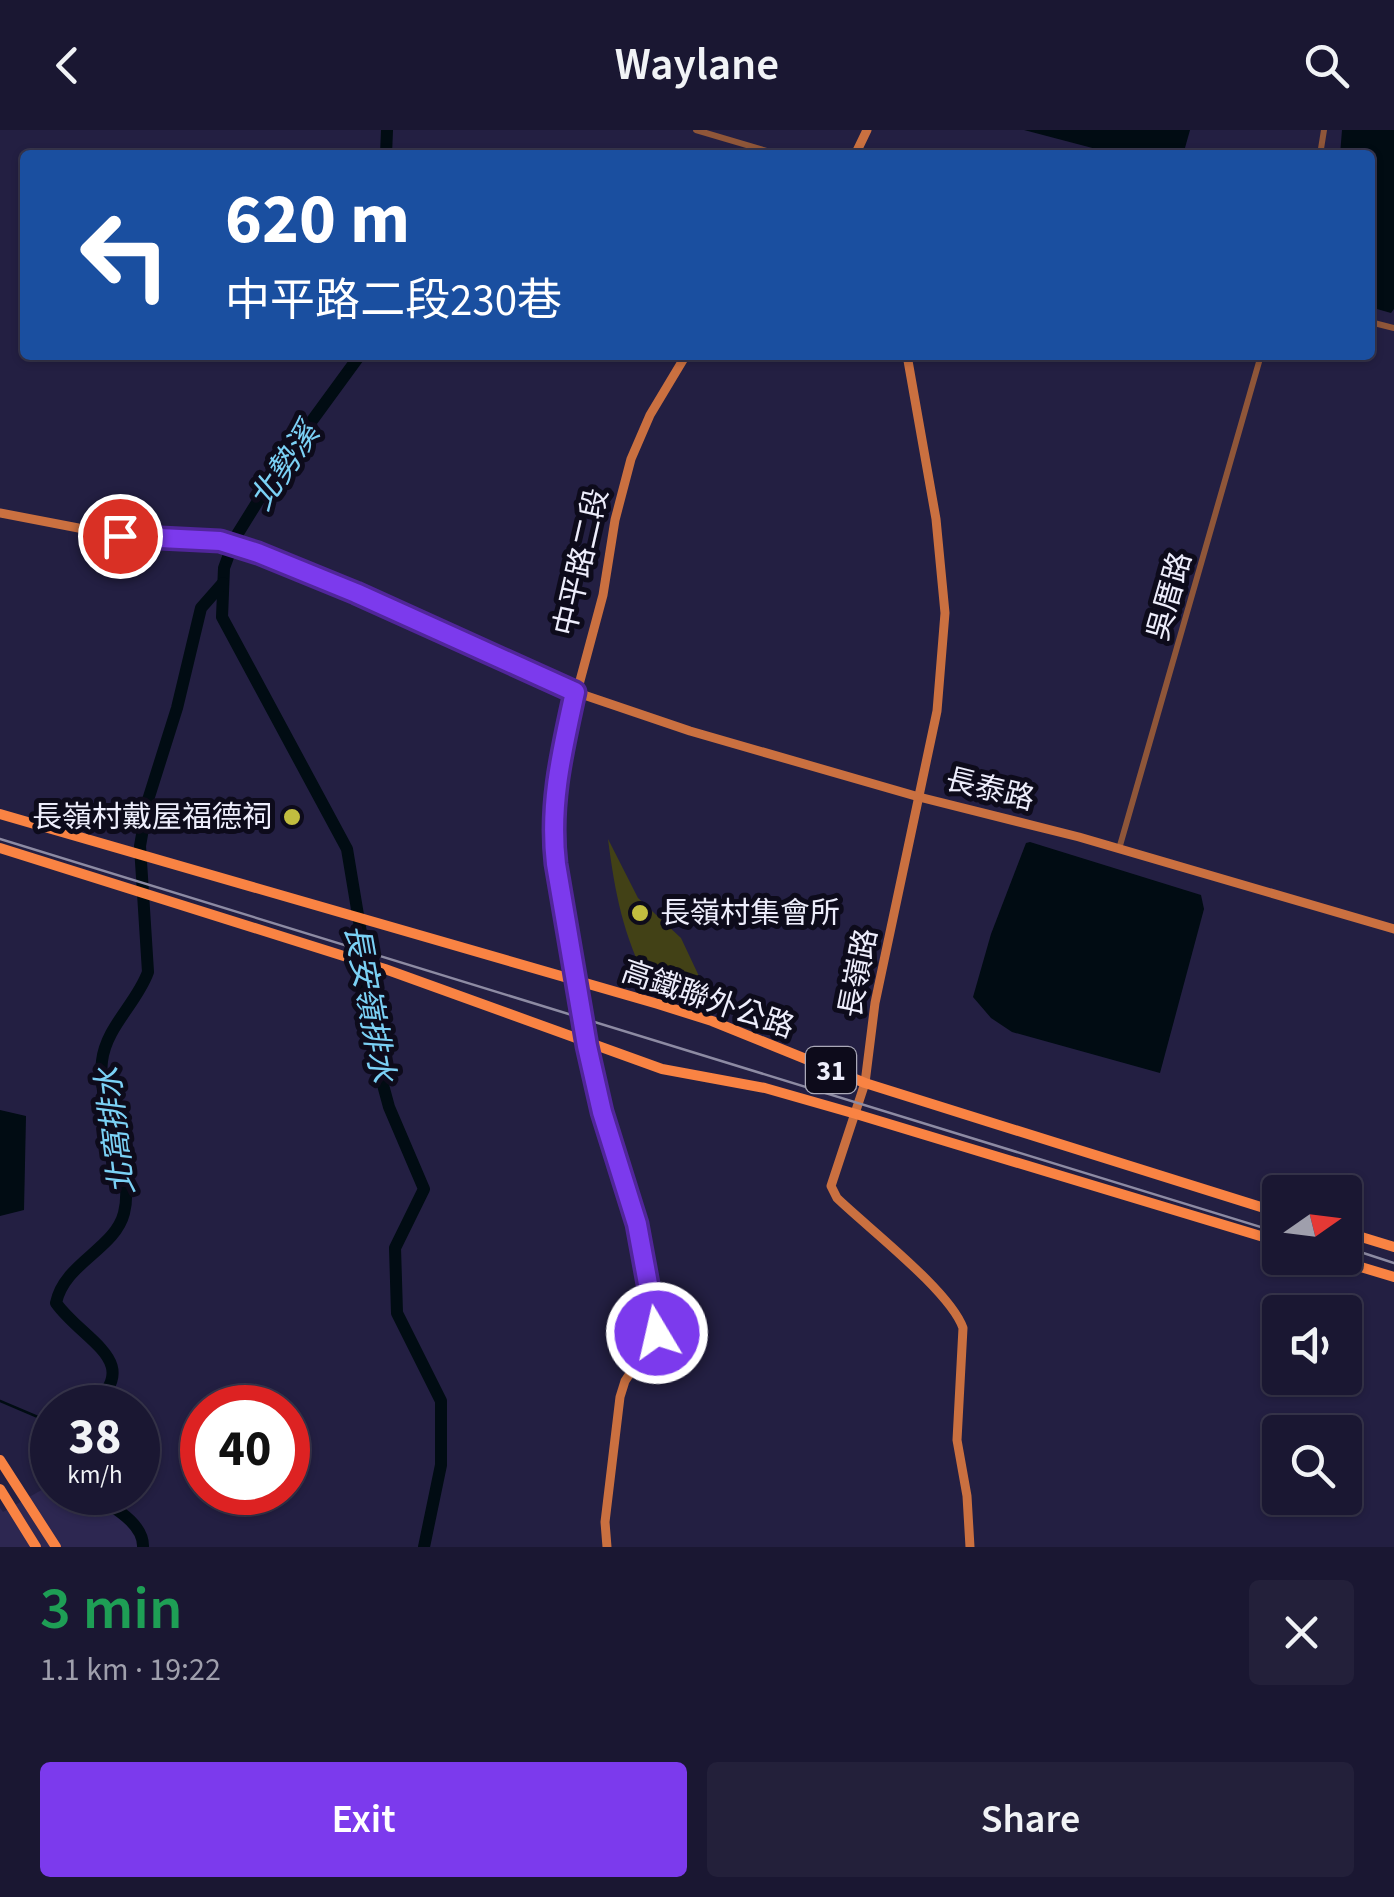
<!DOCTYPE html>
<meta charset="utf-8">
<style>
:root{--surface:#1a1732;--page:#23203a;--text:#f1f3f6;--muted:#9f9fac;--line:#38364d;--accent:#7c3aed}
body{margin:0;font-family:"Source Sans 3","Noto Sans TC",sans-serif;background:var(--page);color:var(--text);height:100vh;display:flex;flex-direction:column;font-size:38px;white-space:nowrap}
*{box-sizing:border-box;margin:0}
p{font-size:32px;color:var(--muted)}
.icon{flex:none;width:55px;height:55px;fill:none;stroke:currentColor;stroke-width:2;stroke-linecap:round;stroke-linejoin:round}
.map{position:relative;height:1417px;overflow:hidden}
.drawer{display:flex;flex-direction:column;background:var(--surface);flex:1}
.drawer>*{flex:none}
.top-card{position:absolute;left:20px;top:20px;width:1355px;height:210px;border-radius:10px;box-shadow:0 2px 8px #0004,0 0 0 2px var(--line);background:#1a4fa0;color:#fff;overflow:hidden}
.needle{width:65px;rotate:76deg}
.controls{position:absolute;left:1262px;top:1045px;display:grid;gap:20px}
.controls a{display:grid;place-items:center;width:100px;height:100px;border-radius:10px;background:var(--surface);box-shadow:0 2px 8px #0004,0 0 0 2px var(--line);font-size:50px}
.speed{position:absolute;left:30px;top:1255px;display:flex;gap:20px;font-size:50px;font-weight:700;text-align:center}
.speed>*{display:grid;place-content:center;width:130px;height:130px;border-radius:50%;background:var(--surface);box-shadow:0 2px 8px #0004,0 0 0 2px var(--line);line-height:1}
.speed small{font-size:25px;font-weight:400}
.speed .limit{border:15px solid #d22;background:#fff;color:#111}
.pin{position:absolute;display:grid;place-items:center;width:85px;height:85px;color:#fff;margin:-42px;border:5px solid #fff;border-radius:50%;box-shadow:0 2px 10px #0007}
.me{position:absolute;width:110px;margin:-55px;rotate:351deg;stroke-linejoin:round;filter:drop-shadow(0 0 8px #0008)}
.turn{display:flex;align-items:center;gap:35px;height:210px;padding:0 40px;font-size:45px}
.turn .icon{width:130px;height:130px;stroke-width:2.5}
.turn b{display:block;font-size:70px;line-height:85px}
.round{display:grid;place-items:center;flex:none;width:105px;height:105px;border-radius:10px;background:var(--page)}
.headline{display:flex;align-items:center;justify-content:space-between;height:170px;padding:0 40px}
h1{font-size:60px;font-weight:600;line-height:75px;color:#1e9e55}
.primary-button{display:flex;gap:20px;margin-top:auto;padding:20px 40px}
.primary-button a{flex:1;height:115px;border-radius:10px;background:var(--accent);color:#fff;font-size:40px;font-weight:600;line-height:115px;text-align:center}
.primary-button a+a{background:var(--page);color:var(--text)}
header{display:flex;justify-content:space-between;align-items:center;height:130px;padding:0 40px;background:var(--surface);font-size:45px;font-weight:600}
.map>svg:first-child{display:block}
.built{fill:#2d2751}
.green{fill:#424116}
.water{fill:#010c13}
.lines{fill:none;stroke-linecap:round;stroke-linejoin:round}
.stream{stroke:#010c13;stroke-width:2.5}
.river{stroke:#010c13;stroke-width:12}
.street{stroke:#8f5639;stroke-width:6}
.secondary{stroke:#ca7040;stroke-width:9}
.primary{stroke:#f98343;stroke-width:10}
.rail{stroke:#8d8ba3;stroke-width:2.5}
.route-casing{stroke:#51269a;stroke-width:25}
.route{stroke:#7c3aed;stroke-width:18}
.poi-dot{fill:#c2bd3f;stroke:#0d0b1b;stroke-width:4}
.labels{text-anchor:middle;stroke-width:10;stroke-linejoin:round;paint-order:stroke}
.shield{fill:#0d0b1b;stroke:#aaa9b8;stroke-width:2.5}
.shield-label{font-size:28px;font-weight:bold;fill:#ededfb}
.street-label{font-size:30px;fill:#ededfb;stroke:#0d0b1b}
.poi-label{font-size:30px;fill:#ededfb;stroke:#0d0b1b;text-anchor:end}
.water-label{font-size:32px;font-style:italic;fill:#7bd1f5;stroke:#0d0b1b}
</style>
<header><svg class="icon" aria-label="back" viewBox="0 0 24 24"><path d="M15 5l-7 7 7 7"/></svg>Waylane<svg class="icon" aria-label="search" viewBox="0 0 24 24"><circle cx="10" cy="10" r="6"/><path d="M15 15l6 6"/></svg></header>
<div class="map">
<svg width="1394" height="1417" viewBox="0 0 1394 1417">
<rect width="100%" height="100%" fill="#231f42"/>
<path class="built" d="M52,1354V1362L84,1363L131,1397L139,1412L138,1417H0V1378L3,1382Z"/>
<path class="green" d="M608,709L638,768L681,808L705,859L690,871L648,854C623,804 615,764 608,709Z"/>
<g class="water">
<path d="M1024,0H1190L1183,25H1119Z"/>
<path d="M1342,0H1394V179L1391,183L1370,177V25H1340Z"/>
<path d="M1030,712L1201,765L1204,779L1160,943L1012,902L991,888L973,867L991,804L1026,713Z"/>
<path d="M0,980L26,986L24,1080L0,1086Z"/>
</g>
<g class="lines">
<path class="stream" d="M0,1271L52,1293"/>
<g class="river">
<path d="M386,25L387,0"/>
<path d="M360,225L284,329L235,408L224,438L222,487L347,719L362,809L370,907L389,977L424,1059L395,1118L397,1183L441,1271V1335L424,1417"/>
<path d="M90,1278C146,1232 84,1212 56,1173C64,1133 115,1119 124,1083C136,1036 96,980 102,931C106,897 137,873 148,842L140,716L148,670L177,578L201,478L223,453"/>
<path d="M91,1362C110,1376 144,1392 143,1417"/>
</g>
<g class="street">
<path d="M696,0L780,25"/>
<path d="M1320,25L1324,0"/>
<path d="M1370,192L1394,198"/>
<path d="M1119,719L1261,225"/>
</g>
<g class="secondary">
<path d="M855,25L867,0"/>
<path d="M907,225L936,389L945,483L937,581L875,873L865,953L831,1056L837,1068C868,1098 950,1161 963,1198L957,1310L967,1366L970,1417"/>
<path d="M0,383L120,406L220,411L356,463L575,562L690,601L919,667L1079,707L1394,799"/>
<path d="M607,1417L605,1392L620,1267L625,1251L657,1203L637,1093L602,982L586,912L553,706L555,652L559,629L603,465L615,390L631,329L650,285L686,225"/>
</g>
<g class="primary">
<path d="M0,684L658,874L712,891L865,953L1280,1083"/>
<path d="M0,718L385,839L662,939L765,958L856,984L1280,1112"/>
<path d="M1345,1102L1394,1117"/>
<path d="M1331,1128L1394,1147"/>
<path d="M0,1330L56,1417"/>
<path d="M0,1359L36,1417"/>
</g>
<g class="rail">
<path d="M0,709L1280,1103"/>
<path d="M1345,1117L1394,1133"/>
</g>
</g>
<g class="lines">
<defs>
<path id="route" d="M120,406L220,411L258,423L356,463L575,562C562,621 549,674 556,734L587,916L602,982L637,1094L657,1203"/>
</defs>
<use href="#route" class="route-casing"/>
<use href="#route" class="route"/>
</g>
<g class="poi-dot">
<circle cx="292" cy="687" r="10"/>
<circle cx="640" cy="783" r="10"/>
</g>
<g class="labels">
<rect class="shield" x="806" y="917" width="50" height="46" rx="8"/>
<g class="shield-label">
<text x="831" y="950">31</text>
</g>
<g class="street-label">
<text transform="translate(581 432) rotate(-77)" y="10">中平路二段</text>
<text transform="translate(1169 466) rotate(-74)" y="10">吳厝路</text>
<text transform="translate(990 659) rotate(14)" y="10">長泰路</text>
<text transform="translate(858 843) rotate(-79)" y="10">長嶺路</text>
<text transform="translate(708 869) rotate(19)" y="10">高鐵聯外公路</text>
</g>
<g class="poi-label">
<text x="272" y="697">長嶺村戴屋福德祠</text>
<text x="660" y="793" text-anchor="start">長嶺村集會所</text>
</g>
<g class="water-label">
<text transform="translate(284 336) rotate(-56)" y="11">北勢溪</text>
<text transform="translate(370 873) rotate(80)" y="11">長安嶺排水</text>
<text transform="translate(115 1001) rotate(-97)" y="11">北窩排水</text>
</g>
</g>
</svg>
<div class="controls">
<a><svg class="needle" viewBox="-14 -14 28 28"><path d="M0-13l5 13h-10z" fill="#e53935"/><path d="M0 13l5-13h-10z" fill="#9f9fac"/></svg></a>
<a><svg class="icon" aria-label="sound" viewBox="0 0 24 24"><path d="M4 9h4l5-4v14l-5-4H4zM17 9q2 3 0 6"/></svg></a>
<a><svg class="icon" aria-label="search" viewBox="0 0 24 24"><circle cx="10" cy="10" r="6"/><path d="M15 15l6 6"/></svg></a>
</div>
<div class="speed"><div>38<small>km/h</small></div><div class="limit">40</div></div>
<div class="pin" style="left:120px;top:406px;background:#d93025"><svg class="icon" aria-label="arrive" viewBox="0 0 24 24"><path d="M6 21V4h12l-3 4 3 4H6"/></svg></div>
<svg class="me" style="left:657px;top:1203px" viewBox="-20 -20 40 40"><circle r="17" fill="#7c3aed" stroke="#fff" stroke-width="3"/><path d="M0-11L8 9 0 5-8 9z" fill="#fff"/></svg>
<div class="top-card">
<div class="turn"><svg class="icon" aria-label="left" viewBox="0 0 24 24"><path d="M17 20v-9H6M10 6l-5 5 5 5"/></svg><div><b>620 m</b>中平路二段230巷</div></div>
</div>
</div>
<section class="drawer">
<div class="headline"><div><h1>3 min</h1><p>1.1 km · 19:22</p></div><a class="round"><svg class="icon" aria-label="close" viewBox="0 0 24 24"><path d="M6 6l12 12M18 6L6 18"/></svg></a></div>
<div class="primary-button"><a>Exit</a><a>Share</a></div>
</section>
